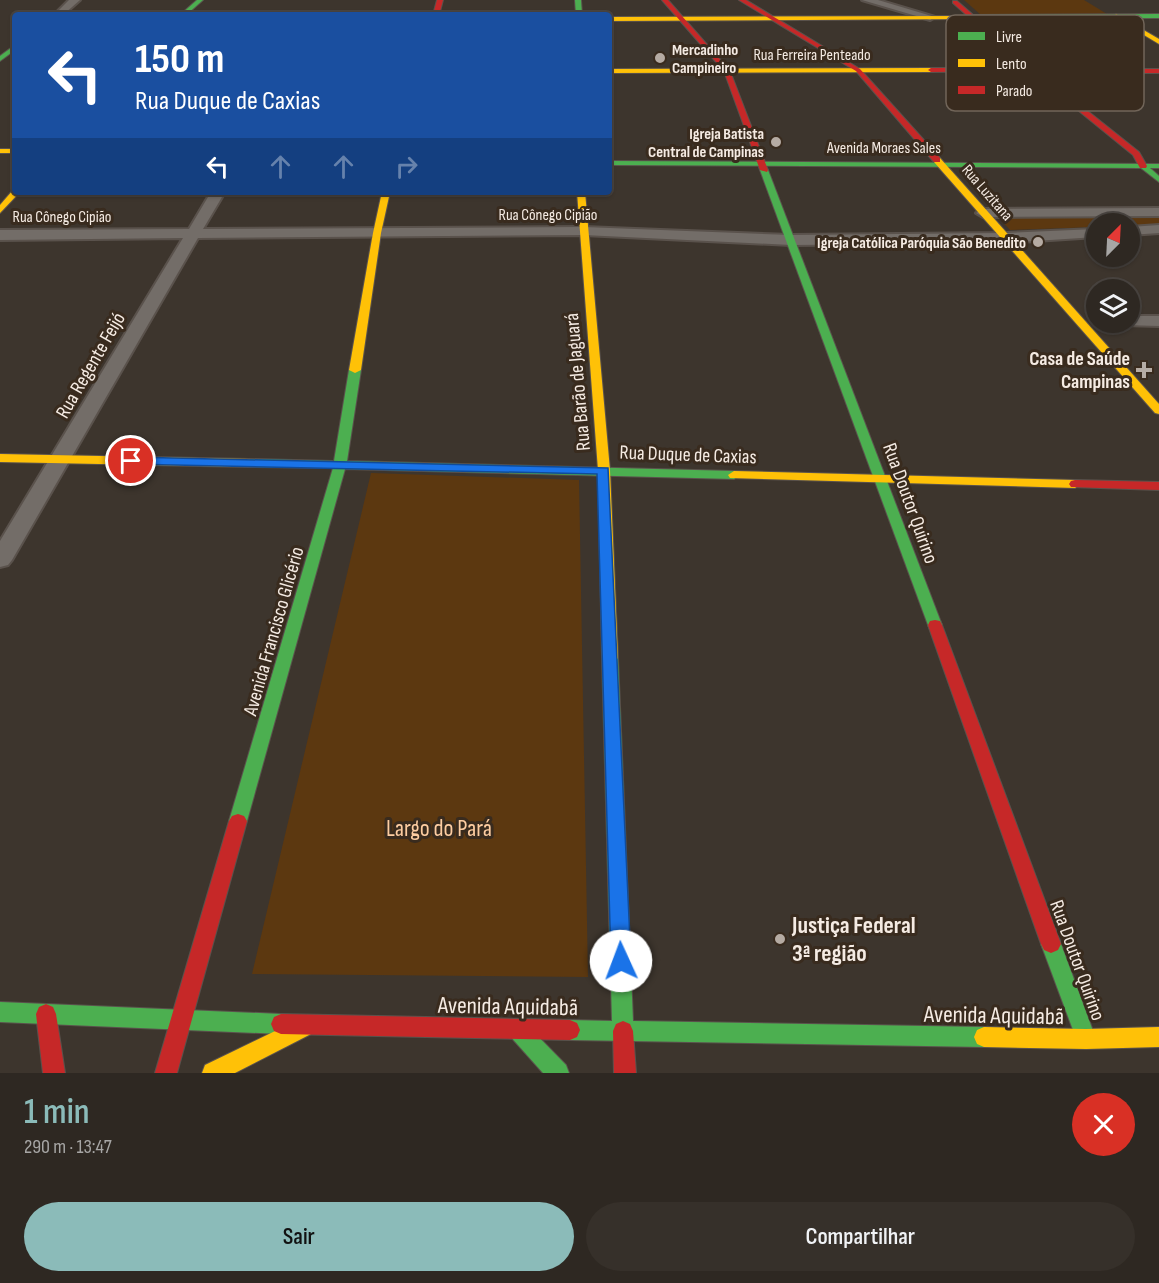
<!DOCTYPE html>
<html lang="pt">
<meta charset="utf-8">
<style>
:root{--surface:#2e2822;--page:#36302a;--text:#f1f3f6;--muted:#a7a6a5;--line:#494440;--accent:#8bbbb9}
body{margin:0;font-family:"Sofia Sans Condensed",sans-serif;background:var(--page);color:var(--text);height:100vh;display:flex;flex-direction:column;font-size:22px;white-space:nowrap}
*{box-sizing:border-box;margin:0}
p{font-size:20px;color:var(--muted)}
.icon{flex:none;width:33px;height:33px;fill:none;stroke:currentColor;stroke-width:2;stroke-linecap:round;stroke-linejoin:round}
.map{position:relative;height:1073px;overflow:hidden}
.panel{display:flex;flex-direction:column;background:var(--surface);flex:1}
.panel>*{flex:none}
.banner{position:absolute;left:12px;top:12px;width:600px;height:183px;border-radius:6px;box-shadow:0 2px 4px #0004,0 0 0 2px var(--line);background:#1a4fa0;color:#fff;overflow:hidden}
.needle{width:39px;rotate:24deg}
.fabs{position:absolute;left:1086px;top:213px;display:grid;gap:12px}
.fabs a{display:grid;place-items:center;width:54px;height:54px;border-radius:50%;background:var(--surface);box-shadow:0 2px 4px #0004,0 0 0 2px var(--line);font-size:30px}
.pin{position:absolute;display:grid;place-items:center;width:51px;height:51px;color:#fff;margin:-26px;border:3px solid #fff;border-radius:50%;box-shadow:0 2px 6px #0007}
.me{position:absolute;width:66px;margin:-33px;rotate:358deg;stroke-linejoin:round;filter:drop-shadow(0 0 4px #0008)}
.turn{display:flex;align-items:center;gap:21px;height:126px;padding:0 24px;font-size:27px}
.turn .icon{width:78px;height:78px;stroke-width:2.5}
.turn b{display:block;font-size:42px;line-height:51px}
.lanes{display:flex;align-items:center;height:57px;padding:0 24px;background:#0003;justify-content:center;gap:30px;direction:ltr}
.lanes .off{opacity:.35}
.round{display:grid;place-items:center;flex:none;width:63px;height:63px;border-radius:32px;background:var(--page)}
.overview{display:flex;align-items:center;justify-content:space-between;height:102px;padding:0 24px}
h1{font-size:36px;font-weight:600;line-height:45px;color:var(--accent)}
.cta{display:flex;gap:12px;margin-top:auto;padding:12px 24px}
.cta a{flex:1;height:69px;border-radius:36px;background:var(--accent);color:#111;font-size:24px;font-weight:600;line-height:69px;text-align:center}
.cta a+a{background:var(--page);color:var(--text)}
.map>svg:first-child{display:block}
.green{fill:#5c3810}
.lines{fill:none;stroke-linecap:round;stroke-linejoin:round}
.street-casing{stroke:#5a524c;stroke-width:4}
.fast-casing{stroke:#5a524c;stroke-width:2}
.slow-casing{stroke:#5a524c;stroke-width:2}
.jam-casing{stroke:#5a524c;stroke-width:2}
.street{fill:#736d68;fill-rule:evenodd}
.fast{fill:#4caf50;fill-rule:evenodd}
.slow{fill:#ffc107;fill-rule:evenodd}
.jam{fill:#c62828;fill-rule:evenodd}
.route{fill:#1a73e8;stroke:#114b97;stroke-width:1.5}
.poi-dot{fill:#b5aba3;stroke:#392b1e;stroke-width:2}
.labels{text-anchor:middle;stroke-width:6;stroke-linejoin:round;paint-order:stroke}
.far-poi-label{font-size:16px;font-weight:bold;fill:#f5ebe3;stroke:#392b1e;text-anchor:end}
.far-street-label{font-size:16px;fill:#f5ebe3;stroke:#392b1e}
.poi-label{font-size:20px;font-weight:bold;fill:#f5ebe3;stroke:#392b1e;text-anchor:end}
.street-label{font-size:20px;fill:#f5ebe3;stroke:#392b1e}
.near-park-label{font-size:24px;fill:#fecda1;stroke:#392b1e}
.near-poi-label{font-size:24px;font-weight:bold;fill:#f5ebe3;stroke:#392b1e;text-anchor:start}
.near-street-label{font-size:24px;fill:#f5ebe3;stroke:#392b1e}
.key{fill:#392b1e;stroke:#716559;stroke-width:1.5}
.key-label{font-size:16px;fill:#f5ebe3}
</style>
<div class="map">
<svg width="1159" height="1073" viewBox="0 0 1159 1073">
<rect width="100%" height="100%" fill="#3d352d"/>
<g class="green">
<path d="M964,0H1084L1107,14L981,15Z"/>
<path d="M1159,215V226H1130V224H1096V227L1010,230L998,217Z"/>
<path d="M371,473L579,480L588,977L252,974Z"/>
</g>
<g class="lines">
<defs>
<g id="street">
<path d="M69,0H80L63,15H54Z"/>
<path d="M862,0H878L935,17L930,20Z"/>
<path d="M211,192H225L203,229L584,227L791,235L1006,233L1096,229V237L1006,243L791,245L584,235L198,238L12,560L8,565L0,567V541L183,238L0,240V230L189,229Z"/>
<path d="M1159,208V216L983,217L976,213L983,209Z"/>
<path d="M1159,225V233L1130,235V227Z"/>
<path d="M1130,316H1159V326L1124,325L1122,322H1130Z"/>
</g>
<g id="fast">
<path d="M197,0H203L186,15H180Z"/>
<path d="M575,0H581L582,15H576Z"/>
<path d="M1159,14V18L970,19L967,17L970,15Z"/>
<path d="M15,45V50L0,61V56Z"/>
<path d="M609,161L1159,164V168H1150L1159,176V182L1141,168L609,165Z"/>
<path d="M761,168L768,170L942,625L940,629H930L928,625L760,170Z"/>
<path d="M355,367L361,370L347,461L734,471L740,475L734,479L345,469L247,821L244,826L238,828L232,826L229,821L333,468L249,467L243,463L249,459L334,461L349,370Z"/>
<path d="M610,653L615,654L618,658L633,1021L984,1027L991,1030L994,1037L991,1044L984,1047L570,1040L563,1037L560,1030L563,1023L570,1020L612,1021L602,658L605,654Z"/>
<path d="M1051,935L1058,938L1061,944L1096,1039L1093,1046L1086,1049L1079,1046L1041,944L1044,938Z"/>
<path d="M0,1002L281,1014L288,1017L291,1024L288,1031L281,1034L0,1022Z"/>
<path d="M517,1019L524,1022L566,1065L569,1073H543L510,1036L507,1029L510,1022Z"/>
</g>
<g id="slow">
<path d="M1116,14L1159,39V44L1114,17Z"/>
<path d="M972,16L970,19L609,21V17Z"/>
<path d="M609,69L931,68L934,70L931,72L609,73Z"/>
<rect x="0" y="149" width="15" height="4"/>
<path d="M934,158H940L1159,404V414L1155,413L934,162Z"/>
<path d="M13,190L20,192L0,213V205Z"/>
<path d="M382,192H390L381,233L361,370L355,373L349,370L373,233Z"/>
<path d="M577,192H585L610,470L618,658L615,662H605L602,658L598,470Z"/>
<path d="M0,454L249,459L255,463L249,467L0,462Z"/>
<path d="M734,471L1075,480L1081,484L1075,488L730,478L728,475Z"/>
<path d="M304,1017L311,1020L314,1027L311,1034L235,1073H202L205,1065Z"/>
<path d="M984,1027L1086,1029L1159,1027V1047L1086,1049L984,1047L977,1044L974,1037L977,1030Z"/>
</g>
<g id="jam">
<path d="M437,0H443L439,15H433Z"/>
<path d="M662,0H668L730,71L768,170L767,172L760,170L724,71Z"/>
<path d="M739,0H746L860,69L940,158V162H934L856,71Z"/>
<path d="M953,1H957L1035,69H1159V73H1040L1139,152L1147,166L1146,168H1140L1133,155L1031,72L953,3Z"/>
<path d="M1015,68L1017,71L931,72L928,70L931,68Z"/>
<path d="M1075,480L1159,482V490L1071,487L1069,484L1071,481Z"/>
<path d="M935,620L940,621L942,625L1061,944L1058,950L1051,953L1044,950L1041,944L928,625L930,621Z"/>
<path d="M238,814L244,816L247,821L177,1073H155L229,821L232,816Z"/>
<path d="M46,1004L53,1007L56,1014L65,1073H43L36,1014L39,1007Z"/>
<path d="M281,1014L570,1020L577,1023L580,1030L577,1037L570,1040L281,1034L274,1031L271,1024L274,1017Z"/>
<path d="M623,1021L630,1024L633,1031L636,1073H614L613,1031L616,1024Z"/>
</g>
</defs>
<use href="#street" class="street-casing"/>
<use href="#fast" class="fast-casing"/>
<use href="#slow" class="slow-casing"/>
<use href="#jam" class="jam-casing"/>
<use href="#street" class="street"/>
<use href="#fast" class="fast"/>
<use href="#slow" class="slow"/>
<use href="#jam" class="jam"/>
</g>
<path class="route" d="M131,457L608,468L631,961L628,967L621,970L613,967L611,961L597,474L127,464L125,461L127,458Z"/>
<g class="poi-dot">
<circle cx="660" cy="58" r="6"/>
<circle cx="776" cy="142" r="6"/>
<circle cx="1038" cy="242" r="6"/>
<path d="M1141 361h6v6h6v6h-6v6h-6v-6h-6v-6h6z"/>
<circle cx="780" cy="939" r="6"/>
</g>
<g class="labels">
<g class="far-poi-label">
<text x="672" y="55" text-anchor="start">Mercadinho<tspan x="672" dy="18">Campineiro</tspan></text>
<text x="764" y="139">Igreja Batista<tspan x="764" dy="18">Central de Campinas</tspan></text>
<text x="1026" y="248">Igreja Católica Paróquia São Benedito</text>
</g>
<g class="far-street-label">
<text x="812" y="60">Rua Ferreira Penteado</text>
<text x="884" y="153">Avenida Moraes Sales</text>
<text transform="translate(988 192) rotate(49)" y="6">Rua Luzitana</text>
<text x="548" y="220">Rua Cônego Cipião</text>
<text x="62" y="222">Rua Cônego Cipião</text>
</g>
<g class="poi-label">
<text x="1130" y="365">Casa de Saúde<tspan x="1130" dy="23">Campinas</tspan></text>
</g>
<g class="street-label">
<text transform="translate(90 365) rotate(-60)" y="7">Rua Regente Feijó</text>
<text transform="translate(577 382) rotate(-95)" y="7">Rua Barão de Jaguará</text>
<text transform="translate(688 454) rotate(2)" y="7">Rua Duque de Caxias</text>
<text transform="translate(911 503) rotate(70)" y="7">Rua Doutor Quirino</text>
<text transform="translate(273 631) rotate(-74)" y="7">Avenida Francisco Glicério</text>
<text transform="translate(1078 960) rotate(70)" y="7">Rua Doutor Quirino</text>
</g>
<g class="near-park-label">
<text x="439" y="836">Largo do Pará</text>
</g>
<g class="near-poi-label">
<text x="792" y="933">Justiça Federal<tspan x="792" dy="28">3ª região</tspan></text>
</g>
<g class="near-street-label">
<text transform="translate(508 1006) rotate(1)" y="8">Avenida Aquidabã</text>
<text transform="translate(994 1015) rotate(1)" y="8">Avenida Aquidabã</text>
</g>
</g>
<rect x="946" y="15" width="198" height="96" rx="9" class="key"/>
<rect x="958" y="32" width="27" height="8" fill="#4caf50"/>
<rect x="958" y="59" width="27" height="8" fill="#ffc107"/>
<rect x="958" y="86" width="27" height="8" fill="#c62828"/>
<g class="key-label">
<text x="996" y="42">Livre</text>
<text x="996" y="69">Lento</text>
<text x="996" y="96">Parado</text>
</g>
</svg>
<div class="fabs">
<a><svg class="needle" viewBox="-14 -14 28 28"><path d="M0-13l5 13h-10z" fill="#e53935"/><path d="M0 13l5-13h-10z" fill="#a7a6a5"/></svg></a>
<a><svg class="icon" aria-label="layers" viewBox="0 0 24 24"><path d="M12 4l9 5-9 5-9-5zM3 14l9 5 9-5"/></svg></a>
</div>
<div class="pin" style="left:131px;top:461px;background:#d93025"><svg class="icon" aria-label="arrive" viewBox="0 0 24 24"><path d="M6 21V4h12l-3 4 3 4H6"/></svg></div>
<svg class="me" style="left:621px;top:961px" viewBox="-20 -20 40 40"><circle r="19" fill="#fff"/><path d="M0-13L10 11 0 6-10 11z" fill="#1a73e8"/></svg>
<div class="banner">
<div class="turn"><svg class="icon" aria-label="left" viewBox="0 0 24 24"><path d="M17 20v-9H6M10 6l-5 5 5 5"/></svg><div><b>150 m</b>Rua Duque de Caxias</div></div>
<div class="lanes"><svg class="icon" aria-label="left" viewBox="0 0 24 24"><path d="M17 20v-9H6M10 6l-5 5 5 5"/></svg><svg class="icon off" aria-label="ahead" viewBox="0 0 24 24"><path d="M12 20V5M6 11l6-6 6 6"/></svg><svg class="icon off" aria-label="ahead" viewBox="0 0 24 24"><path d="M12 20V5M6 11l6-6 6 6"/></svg><svg class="icon off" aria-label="right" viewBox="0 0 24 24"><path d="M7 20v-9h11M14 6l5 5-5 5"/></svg></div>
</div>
</div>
<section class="panel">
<div class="overview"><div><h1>1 min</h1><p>290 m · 13:47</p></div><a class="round" style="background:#d93025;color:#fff"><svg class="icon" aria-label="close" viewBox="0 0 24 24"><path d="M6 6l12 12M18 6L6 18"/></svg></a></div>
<div class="cta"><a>Sair</a><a>Compartilhar</a></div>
</section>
